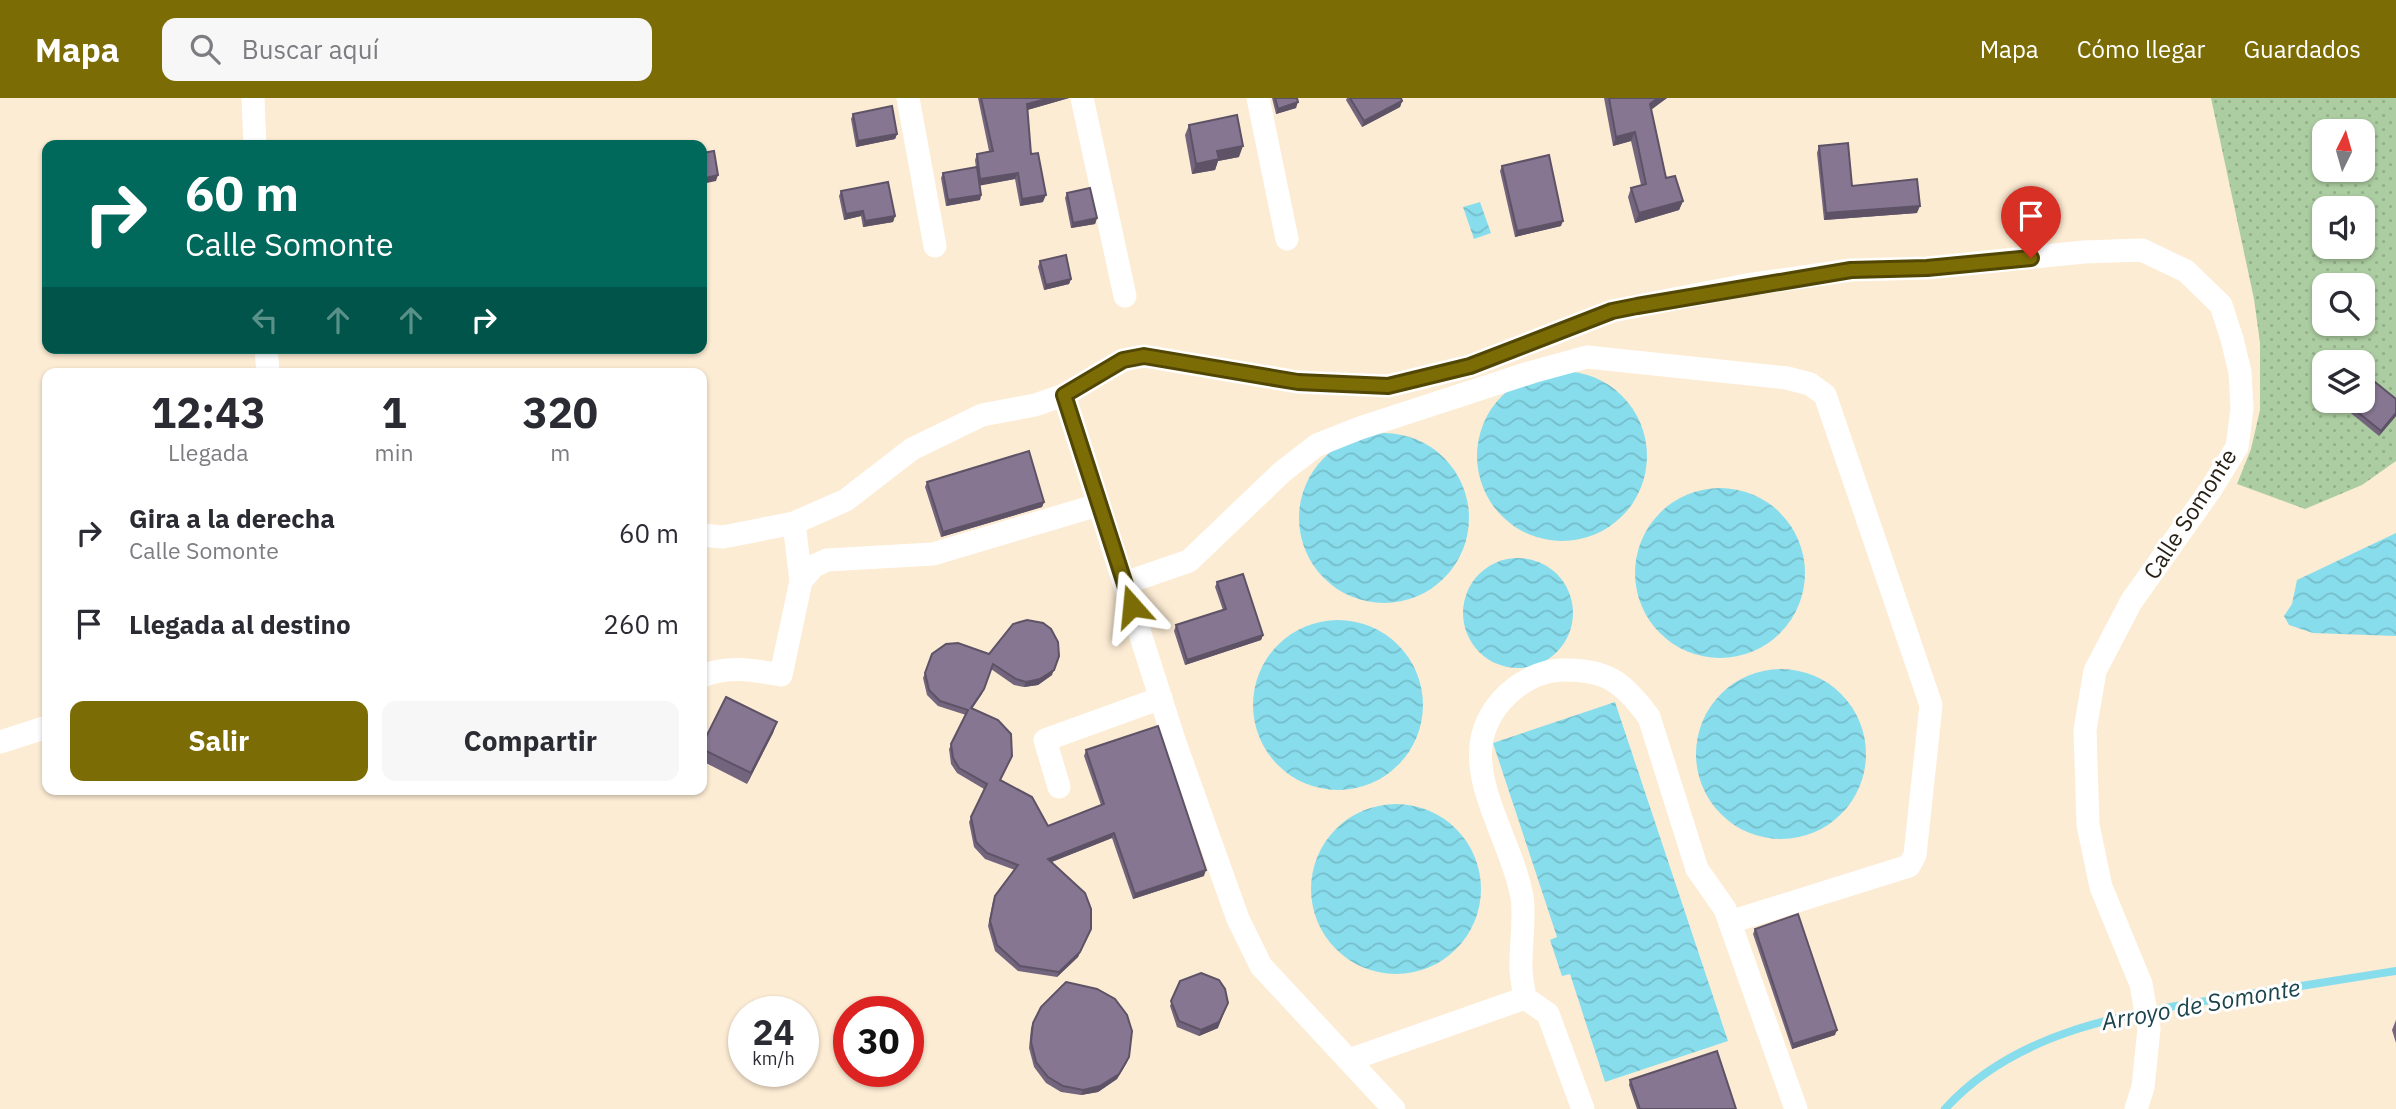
<!DOCTYPE html>
<html lang="es">
<meta charset="utf-8">
<style>
:root{--surface:#fff;--page:#f7f7f7;--text:#2b2b33;--muted:#7c7c81;--accent:#7c6c05}
body{margin:0;font-family:"IBM Plex Sans",sans-serif;background:var(--page);color:var(--text);height:100vh;display:flex;flex-direction:column;font-size:26px;white-space:nowrap}
*{box-sizing:border-box;margin:0}
p{font-size:23px;color:var(--muted)}
.icon{flex:none;width:38px;height:38px;fill:none;stroke:currentColor;stroke-width:2;stroke-linecap:round;stroke-linejoin:round}
.map{position:relative;flex:1;overflow:hidden}
.sheet{position:absolute;left:42px;top:270px;width:665px;height:427px;display:flex;flex-direction:column;background:var(--surface);border-radius:14px;box-shadow:0 2px 5px #0004}
.sheet>*{flex:none}
.hud{position:absolute;left:42px;top:42px;width:665px;height:214px;border-radius:14px;box-shadow:0 2px 5px #0004;background:#00695c;color:#fff;overflow:hidden}
.needle{width:46px;rotate:5deg}
.controls{position:absolute;left:2312px;top:21px;display:grid;gap:14px}
.controls a{display:grid;place-items:center;width:63px;height:63px;border-radius:14px;background:var(--surface);box-shadow:0 2px 5px #0004;font-size:35px}
.speed{position:absolute;left:728px;top:898px;display:flex;gap:14px;font-size:35px;font-weight:700;text-align:center}
.speed>*{display:grid;place-content:center;width:91px;height:91px;border-radius:50%;background:var(--surface);box-shadow:0 2px 5px #0004;line-height:1}
.speed small{font-size:18px;font-weight:400}
.speed .limit{border:10px solid #d22;background:#fff;color:#111}
.pin{position:absolute;display:grid;place-items:center;width:60px;height:60px;color:#fff;margin:-72px -30px;border-radius:50% 50% 50% 0;rotate:-45deg;box-shadow:0 0 7px #0007}
.pin .icon{rotate:45deg}
.me{position:absolute;width:77px;margin:-38px;rotate:342deg;stroke-linejoin:round;filter:drop-shadow(0 0 5px #0008)}
.turn{display:flex;align-items:center;gap:24px;height:147px;padding:0 28px;font-size:32px}
.turn .icon{width:91px;height:91px;stroke-width:2.5}
.turn b{display:block;font-size:49px;line-height:60px}
.lanes{display:flex;align-items:center;height:66px;padding:0 28px;background:#0003;justify-content:center;gap:35px;direction:ltr}
.lanes .off{opacity:.35}
.eta{display:flex;justify-content:space-evenly;align-items:center;height:119px;text-align:center}
.eta b{font-size:42px;font-weight:700;line-height:49px}
.primary-button{display:flex;gap:14px;margin-top:auto;padding:14px 28px}
.primary-button a{flex:1;height:80px;border-radius:14px;background:var(--accent);color:#fff;font-size:28px;font-weight:700;line-height:80px;text-align:center}
.primary-button a+a{background:var(--page);color:var(--text)}
ul{padding:0;list-style:none}
li{display:flex;align-items:center;gap:21px;height:91px;padding:0 28px}
li div{flex:1}
li b{display:block;font-size:26px}
li em{font-style:normal}
header{display:flex;align-items:center;gap:42px;box-sizing:border-box;height:98px;padding:0 35px;background:var(--accent);color:#fff}
header strong{font-size:33px}
nav{display:flex;gap:38px;margin-inline-start:auto;font-size:24px}
.search{width:490px;height:63px;background:var(--page);display:flex;align-items:center;gap:18px;box-sizing:border-box;padding:0 24px;border-radius:14px;color:var(--muted);font-size:26px}
.map>svg:first-child{display:block}
.grass{fill:url(#grass-dots);fill-rule:evenodd}
.water{fill:url(#water-waves)}
.lines{fill:none;stroke-linecap:round;stroke-linejoin:round}
.stream{stroke:#88dded;stroke-width:8}
.minor{stroke:#fff;stroke-width:23}
.wall{fill:#73657e}
.shaded-wall{fill:#5e5366}
.building{fill:#867692;stroke:#5e5366;stroke-width:2}
.route-casing{stroke:#514603;stroke-width:18}
.route{stroke:#7c6c05;stroke-width:12}
.labels{text-anchor:middle;stroke-width:6;stroke-linejoin:round;paint-order:stroke}
.street-label{font-size:23px;fill:#282015;stroke:#fff}
.water-label{font-size:24px;font-style:italic;fill:#1c434b;stroke:#fff}
</style>
<header>
<strong>Mapa</strong>
<div class="search"><svg class="icon" aria-label="search" viewBox="0 0 24 24"><circle cx="10" cy="10" r="6"/><path d="M15 15l6 6"/></svg>Buscar aquí</div>
<nav><a>Mapa</a><a>Cómo llegar</a><a>Guardados</a></nav>
</header>
<div class="map">
<svg width="2396" height="1011" viewBox="0 0 2396 1011">
<defs>
<pattern id="grass-dots" width="8" height="8" patternUnits="userSpaceOnUse" patternTransform="scale(1.75)"><rect width="8" height="8" fill="#accda1"/><path d="M2 2h.1M6 6h.1" fill="none" stroke="#94b08a" stroke-width="1.8" stroke-linecap="round"/></pattern>
<pattern id="water-waves" width="16" height="10" patternUnits="userSpaceOnUse" patternTransform="scale(1.75)"><rect width="16" height="10" fill="#88dded"/><path d="M0 5q4-4 8 0t8 0" fill="none" stroke="#75bdca"/></pattern>
</defs>
<rect width="100%" height="100%" fill="#fdecd4"/>
<path class="grass" d="M2211,0H2396V363L2362,387L2305,411L2237,386L2251,351L2260,312V245L2254,201ZM2324,33H2362V72H2324ZM2324,110H2362V149H2324ZM2324,187H2362V226H2324ZM2324,264H2362V303H2324Z"/>
<g class="water">
<path d="M1480,104L1491,135L1474,141L1463,109Z"/>
<circle cx="1562" cy="358" r="85"/>
<circle cx="1384" cy="420" r="85"/>
<circle cx="1720" cy="475" r="85"/>
<path d="M2396,435V538L2313,535L2289,527L2284,518L2292,506L2297,482Z"/>
<circle cx="1518" cy="515" r="55"/>
<circle cx="1338" cy="607" r="85"/>
<circle cx="1781" cy="656" r="85"/>
<path d="M1615,604L1728,943L1605,984L1570,876L1562,878L1550,842L1557,839L1493,645Z"/>
<circle cx="1396" cy="791" r="85"/>
</g>
<g class="lines">
<path class="stream" d="M1945,1011C2018,930 2135,914 2238,898C2290,890 2343,881 2396,873"/>
<g class="minor">
<path d="M253,0L255,47"/>
<path d="M908,0L935,148"/>
<path d="M1082,0L1125,198"/>
<path d="M1258,0L1287,141"/>
<path d="M266,250L268,275"/>
<path d="M1064,297L1175,645L1238,821L1261,868L1394,1011"/>
<path d="M794,425L801,483"/>
<path d="M702,437L723,439L794,425L846,402L912,351L982,317L1035,307L1064,297L1123,262L1144,258L1298,284L1388,288L1470,268L1612,213L1747,187L1851,172L1927,170L2084,154L2142,152L2186,173L2221,207L2232,241L2240,274L2242,311L2237,349L2211,391L2131,504L2095,573L2085,632L2088,727L2101,789L2141,886L2149,931L2143,989L2136,1011"/>
<path d="M1125,485L1189,463L1282,374L1317,347L1360,330L1532,274L1587,259L1787,280L1810,286L1825,297L1931,607L1915,757L1909,768L1730,824"/>
<path d="M702,578C729,567 753,572 781,577L801,483L814,468L827,462L933,456L1098,407"/>
<path d="M0,644L47,629"/>
<path d="M1059,689L1045,642L1161,600"/>
<path d="M1349,962L1525,900"/>
<path d="M1583,1011L1548,916L1525,900C1523,888 1520,875 1521,863C1521,843 1525,819 1522,799C1510,730 1444,656 1508,596C1522,583 1541,573 1561,572C1606,571 1622,583 1649,619L1697,771L1725,811L1796,1011"/>
</g>
</g>
<g class="wall">
<path d="M978,0H1069L1027,12L1031,56L1043,104L1020,108L1015,81L980,87L981,97L980,102L946,108L941,80L943,75L976,70L975,62L977,56L989,53Z"/>
<path d="M1272,0H1297L1296,10L1276,16Z"/>
<path d="M1347,0H1401L1402,3L1400,9L1362,29L1346,2Z"/>
<path d="M1604,0H1667L1651,11L1666,80L1683,103L1679,112L1635,125L1628,99L1631,90L1641,87L1631,43L1613,48Z"/>
<path d="M853,16L897,36L895,41L856,49L851,21Z"/>
<path d="M1189,27L1239,59L1218,63L1215,72L1192,76L1185,37Z"/>
<path d="M1819,48L1852,88L1917,115L1824,122L1817,55Z"/>
<path d="M1502,68L1561,128L1515,139L1500,73Z"/>
<path d="M841,93L895,118L893,124L863,129L861,118L844,122L839,98Z"/>
<path d="M1067,95L1097,120L1095,126L1071,130L1065,100Z"/>
<path d="M1040,163L1071,181L1069,186L1044,192L1038,169Z"/>
<path d="M2396,301V318L2379,338L2347,312L2349,307Z"/>
<path d="M927,384L1044,404L1042,409L941,439L925,389Z"/>
<path d="M1217,484L1263,537L1261,542L1185,567L1174,533L1176,527L1223,512L1215,489Z"/>
<path d="M989,556L1052,577L1038,587L1024,589L1014,587L991,571L982,596L972,611L1012,658L1000,683L1048,728L1101,707L1084,658L1086,652L1204,778L1133,801L1112,740L1052,764L1091,831L1078,859L1057,879L1018,873L995,853L988,828L993,803L995,798L1015,772L985,761L974,749L969,724L984,691L957,675L951,666L949,651L966,617L938,608L927,597L923,580L925,575Z"/>
<path d="M777,624L773,635L747,686L702,663V647Z"/>
<path d="M1755,831L1835,937L1792,951L1753,836Z"/>
<path d="M1180,883L1218,930L1199,938L1177,929L1170,908Z"/>
<path d="M2396,922V945L2392,932Z"/>
<path d="M1033,925L1127,964L1117,981L1098,994L1081,997L1061,994L1046,985L1034,969L1029,950L1031,930Z"/>
<path d="M1630,982L1736,1011H1637L1629,987Z"/>
</g>
<g class="shaded-wall">
<path d="M1050,0H1069L1024,13L1027,6Z"/>
<path d="M1658,0H1667L1647,15L1650,6Z"/>
<path d="M1402,3L1400,9L1362,29L1364,23Z"/>
<path d="M1298,4L1296,10L1276,16L1278,11Z"/>
<path d="M1635,34L1631,43L1613,48L1616,39Z"/>
<path d="M897,36L895,41L856,49L858,43Z"/>
<path d="M1243,48L1239,59L1218,63L1215,72L1192,76L1196,66L1217,53Z"/>
<path d="M1018,75L1015,81L978,88L980,81Z"/>
<path d="M718,77L716,83L702,86V81Z"/>
<path d="M981,97L980,102L946,108L948,102Z"/>
<path d="M1046,97L1043,104L1020,108L1022,101Z"/>
<path d="M1683,103L1679,112L1635,125L1639,115Z"/>
<path d="M1920,108L1917,115L1824,122L1826,115Z"/>
<path d="M863,113L861,118L844,122L846,116Z"/>
<path d="M895,118L893,124L863,129L865,123Z"/>
<path d="M1097,120L1095,126L1071,130L1073,125Z"/>
<path d="M1563,123L1561,128L1515,139L1517,133Z"/>
<path d="M1071,181L1069,186L1044,192L1046,187Z"/>
<path d="M2396,315V318L2379,338L2381,333Z"/>
<path d="M1044,404L1042,409L941,439L943,434Z"/>
<path d="M1263,537L1261,542L1185,567L1187,562Z"/>
<path d="M1059,558L1052,577L1038,587L1024,589L1026,584Z"/>
<path d="M777,624L773,635L747,686L751,675Z"/>
<path d="M1114,735L1112,740L1046,766L1048,761Z"/>
<path d="M1206,772L1204,778L1133,801L1135,796Z"/>
<path d="M1091,831L1078,859L1057,879L1059,874Z"/>
<path d="M1226,910L1218,930L1199,938L1201,932Z"/>
<path d="M1837,932L1835,937L1792,951L1793,946Z"/>
<path d="M1129,959L1127,964L1117,981L1098,994L1081,997L1083,992Z"/>
</g>
<g class="building">
<path d="M981,0H1050L1027,6L1031,56L1038,55L1046,97L1022,101L1018,75L980,81L977,56L993,53Z"/>
<path d="M1275,0H1297L1298,4L1278,11Z"/>
<path d="M1350,0H1401L1402,3L1364,23Z"/>
<path d="M1609,0H1658L1650,6L1666,80L1675,78L1683,103L1639,115L1631,90L1646,86L1635,34L1616,39Z"/>
<path d="M892,8L897,36L858,43L853,16Z"/>
<path d="M1237,17L1243,48L1217,53L1219,61L1196,66L1189,27Z"/>
<path d="M1848,45L1852,88L1917,81L1920,108L1826,115L1819,48Z"/>
<path d="M714,53L718,77L702,81V55Z"/>
<path d="M1549,57L1563,123L1517,133L1502,68Z"/>
<path d="M977,69L981,97L948,102L943,75Z"/>
<path d="M888,84L895,118L865,123L863,113L846,116L841,93Z"/>
<path d="M1090,90L1097,120L1073,125L1067,95Z"/>
<path d="M1066,157L1071,181L1046,187L1040,163Z"/>
<path d="M2370,280L2396,301V315L2381,333L2349,307L2352,303H2362V290Z"/>
<path d="M1029,353L1044,404L943,434L927,384Z"/>
<path d="M1243,476L1263,537L1187,562L1176,527L1226,511L1217,484Z"/>
<path d="M1027,522L1043,525L1051,531L1058,544L1059,558L1054,572L1040,581L1026,584L1016,581L993,566L984,591L971,610L998,622L1011,636L1012,658L1000,682L1032,699L1048,728L1104,706L1086,652L1158,628L1206,772L1135,796L1114,735L1048,761L1085,795L1091,811V831L1080,854L1059,874L1020,868L997,847L990,823L995,798L1018,767L987,755L976,744L971,719L987,686L959,670L953,660L951,646L968,612L940,603L929,592L925,575L932,556L946,546L958,545L989,556L1013,526Z"/>
<path d="M726,599L777,624L751,675L702,651V647Z"/>
<path d="M1798,816L1837,932L1793,946L1755,831Z"/>
<path d="M1201,875L1219,882L1225,891L1228,905L1219,924L1201,932L1179,923L1171,903L1180,883Z"/>
<path d="M1066,884L1097,891L1115,901L1127,917L1132,933L1129,959L1119,976L1100,988L1083,992L1063,988L1048,979L1036,964L1031,944L1033,925L1041,909Z"/>
<path d="M1717,953L1736,1011H1640L1630,982Z"/>
</g>
<g class="lines">
<defs>
<path id="route" d="M1132,508L1064,297L1123,262L1144,258L1298,284L1388,288L1470,268L1612,213L1637,208L1851,172L1927,170L2031,160"/>
</defs>
<use href="#route" class="route-casing"/>
<use href="#route" class="route"/>
</g>
<g class="labels">
<g class="street-label">
<text transform="translate(2190 416) rotate(-57)" y="8">Calle Somonte</text>
</g>
<g class="water-label">
<text transform="translate(2201 907) rotate(-10)" y="8">Arroyo de Somonte</text>
</g>
</g>
</svg>
<div class="controls">
<a><svg class="needle" viewBox="-14 -14 28 28"><path d="M0-13l5 13h-10z" fill="#e53935"/><path d="M0 13l5-13h-10z" fill="#7c7c81"/></svg></a>
<a><svg class="icon" aria-label="sound" viewBox="0 0 24 24"><path d="M4 9h4l5-4v14l-5-4H4zM17 9q2 3 0 6"/></svg></a>
<a><svg class="icon" aria-label="search" viewBox="0 0 24 24"><circle cx="10" cy="10" r="6"/><path d="M15 15l6 6"/></svg></a>
<a><svg class="icon" aria-label="layers" viewBox="0 0 24 24"><path d="M12 4l9 5-9 5-9-5zM3 14l9 5 9-5"/></svg></a>
</div>
<div class="speed"><div>24<small>km/h</small></div><div class="limit">30</div></div>
<div class="pin" style="left:2031px;top:160px;background:#d93025"><svg class="icon" aria-label="arrive" viewBox="0 0 24 24"><path d="M6 21V4h12l-3 4 3 4H6"/></svg></div>
<svg class="me" style="left:1132px;top:508px" viewBox="-20 -20 40 40"><path d="M0-17L14 15 0 8-14 15z" fill="#7c6c05" stroke="#fff" stroke-width="4"/></svg>
<div class="hud">
<div class="turn"><svg class="icon" aria-label="right" viewBox="0 0 24 24"><path d="M7 20v-9h11M14 6l5 5-5 5"/></svg><div><b>60 m</b>Calle Somonte</div></div>
<div class="lanes"><svg class="icon off" aria-label="left" viewBox="0 0 24 24"><path d="M17 20v-9H6M10 6l-5 5 5 5"/></svg><svg class="icon off" aria-label="ahead" viewBox="0 0 24 24"><path d="M12 20V5M6 11l6-6 6 6"/></svg><svg class="icon off" aria-label="ahead" viewBox="0 0 24 24"><path d="M12 20V5M6 11l6-6 6 6"/></svg><svg class="icon" aria-label="right" viewBox="0 0 24 24"><path d="M7 20v-9h11M14 6l5 5-5 5"/></svg></div>
</div>
<section class="sheet">
<div class="eta">
<div><b>12:43</b><p>Llegada</p></div>
<div><b>1</b><p>min</p></div>
<div><b>320</b><p>m</p></div>
</div>
<ul>
<li><svg class="icon" aria-label="right" viewBox="0 0 24 24"><path d="M7 20v-9h11M14 6l5 5-5 5"/></svg><div><b>Gira a la derecha</b><p>Calle Somonte</p></div><em>60 m</em></li>
<li><svg class="icon" aria-label="arrive" viewBox="0 0 24 24"><path d="M6 21V4h12l-3 4 3 4H6"/></svg><div><b>Llegada al destino</b></div><em>260 m</em></li>
</ul>
<div class="primary-button"><a>Salir</a><a>Compartir</a></div>
</section>
</div>
